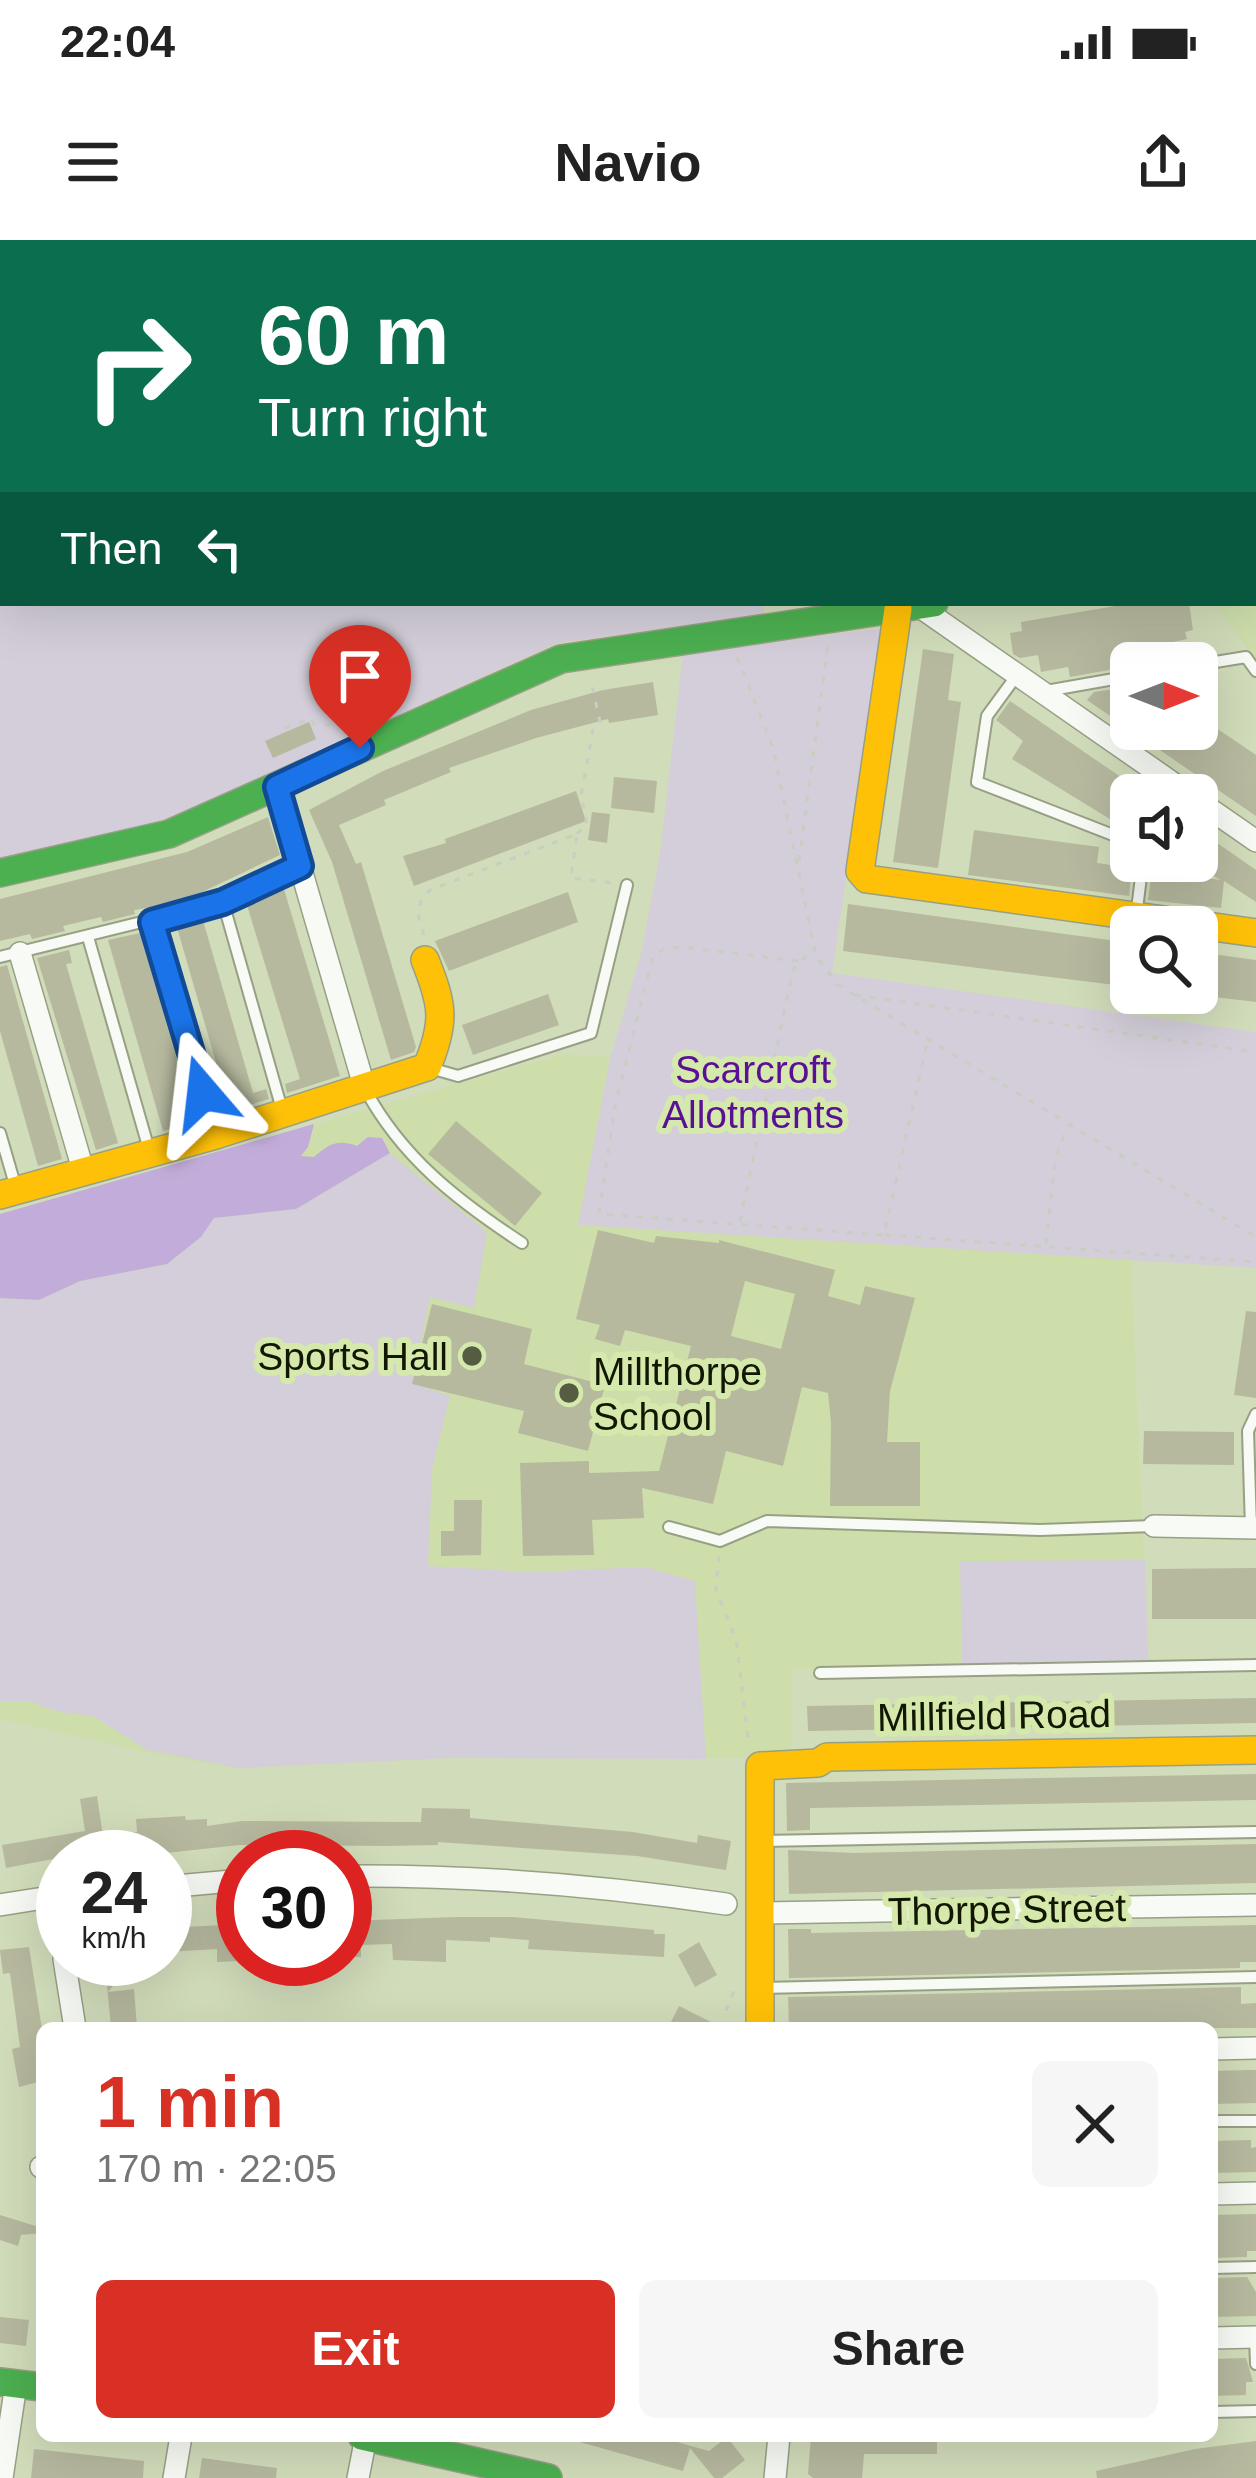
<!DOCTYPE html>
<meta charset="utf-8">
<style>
:root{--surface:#fff;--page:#f6f6f6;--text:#222;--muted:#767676;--accent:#d93025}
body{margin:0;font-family:Arial,sans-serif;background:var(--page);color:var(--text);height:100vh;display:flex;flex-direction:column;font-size:45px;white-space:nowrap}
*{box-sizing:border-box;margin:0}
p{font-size:39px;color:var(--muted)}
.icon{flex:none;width:66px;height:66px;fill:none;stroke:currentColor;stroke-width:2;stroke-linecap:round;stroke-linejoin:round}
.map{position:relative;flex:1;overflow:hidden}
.details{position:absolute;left:36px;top:1782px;width:1182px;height:420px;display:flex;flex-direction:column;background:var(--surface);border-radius:18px;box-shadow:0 12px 48px #0002}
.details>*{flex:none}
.banner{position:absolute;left:0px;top:0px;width:1257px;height:366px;box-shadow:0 12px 48px #0002;background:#0b6e4f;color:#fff;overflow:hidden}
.needle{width:78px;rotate:90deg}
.fabs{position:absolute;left:1110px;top:402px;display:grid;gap:24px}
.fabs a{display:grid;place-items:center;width:108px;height:108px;border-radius:18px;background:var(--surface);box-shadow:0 12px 48px #0002;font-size:60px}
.speed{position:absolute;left:36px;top:1590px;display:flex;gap:24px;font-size:60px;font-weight:700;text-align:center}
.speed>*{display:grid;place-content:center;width:156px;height:156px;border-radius:50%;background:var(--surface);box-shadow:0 12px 48px #0002;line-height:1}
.speed small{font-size:30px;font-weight:400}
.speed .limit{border:18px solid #d22;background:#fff;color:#111}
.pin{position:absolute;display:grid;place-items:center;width:102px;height:102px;color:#fff;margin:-123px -51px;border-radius:50% 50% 50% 0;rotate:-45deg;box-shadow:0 0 12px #0007}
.pin .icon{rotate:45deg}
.me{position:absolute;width:132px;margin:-66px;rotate:343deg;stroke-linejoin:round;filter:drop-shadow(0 0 9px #0008)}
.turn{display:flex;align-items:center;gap:42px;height:252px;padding:0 60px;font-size:54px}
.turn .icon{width:156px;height:156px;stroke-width:2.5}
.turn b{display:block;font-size:84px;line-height:102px}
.then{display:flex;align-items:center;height:114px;padding:0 60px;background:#0003;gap:24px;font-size:45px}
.round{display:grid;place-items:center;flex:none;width:126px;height:126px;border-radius:18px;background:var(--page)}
.headline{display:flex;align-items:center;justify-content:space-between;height:204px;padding:0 60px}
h1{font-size:72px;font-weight:700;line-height:90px;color:var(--accent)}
.cta{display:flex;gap:24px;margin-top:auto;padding:24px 60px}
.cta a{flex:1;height:138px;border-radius:18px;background:var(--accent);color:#fff;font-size:48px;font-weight:700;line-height:138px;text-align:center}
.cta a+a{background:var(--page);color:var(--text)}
.status{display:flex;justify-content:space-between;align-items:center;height:84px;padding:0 60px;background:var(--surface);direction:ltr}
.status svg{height:33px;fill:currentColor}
header{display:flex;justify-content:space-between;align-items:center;height:156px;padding:0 60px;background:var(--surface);font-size:54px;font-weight:700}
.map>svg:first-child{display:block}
.built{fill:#cddeaa}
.green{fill:#d3ced9}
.forest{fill:#c2acd9}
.building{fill:#b6b99e;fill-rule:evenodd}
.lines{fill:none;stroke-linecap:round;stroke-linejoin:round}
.lane-casing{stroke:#97a085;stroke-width:14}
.street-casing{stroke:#97a085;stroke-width:24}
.fast-casing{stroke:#97a085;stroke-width:30}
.slow-casing{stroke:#97a085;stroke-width:30}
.path{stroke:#c9cdc2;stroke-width:3;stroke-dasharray:6 9;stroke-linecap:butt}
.lane{stroke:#f8faf5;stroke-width:10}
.street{stroke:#f8faf5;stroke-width:21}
.fast{stroke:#4caf50;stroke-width:27}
.slow{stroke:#ffc107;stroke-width:27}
.route-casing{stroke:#114b97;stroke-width:30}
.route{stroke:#1a73e8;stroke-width:21}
.poi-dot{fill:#545c42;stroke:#d6e9ad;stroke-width:4.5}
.labels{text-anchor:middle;stroke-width:12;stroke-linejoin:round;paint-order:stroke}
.park-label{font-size:39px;fill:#5a1095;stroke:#d6e9ad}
.poi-label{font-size:39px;fill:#111702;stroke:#d6e9ad;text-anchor:end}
.street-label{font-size:39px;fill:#111702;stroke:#d6e9ad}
</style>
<div class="status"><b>22:04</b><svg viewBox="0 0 49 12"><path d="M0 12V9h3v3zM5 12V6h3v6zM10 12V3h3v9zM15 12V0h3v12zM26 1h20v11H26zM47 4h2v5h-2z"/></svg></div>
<header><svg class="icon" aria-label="menu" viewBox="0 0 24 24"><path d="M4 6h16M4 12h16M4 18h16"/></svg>Navio<svg class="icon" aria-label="share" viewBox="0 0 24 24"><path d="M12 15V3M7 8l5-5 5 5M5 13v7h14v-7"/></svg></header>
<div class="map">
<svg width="1256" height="2238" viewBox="0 0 1256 2238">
<rect width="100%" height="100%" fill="#d1dcba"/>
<g class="built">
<path d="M1254,323H1256V420L1215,363H1254Z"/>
<path d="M563,814L610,817L579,985L1131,1019L1148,1422L792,1429V1518H451L239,1528L169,1517L0,1479V974Z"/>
</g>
<g class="green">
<path d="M0,0H781V3H3V363H764V375L557,403L163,581L0,620Z"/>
<path d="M883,388L832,733L1256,792V1028L578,985L610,819L641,714L660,615L683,413Z"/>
<path d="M390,913L487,992L474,1068L430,1057L413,1143L450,1156L432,1230L428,1326L533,1332L645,1327L695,1341L706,1519L450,1518L239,1528L147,1510L93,1476L59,1472L28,1461H0V1058L39,1060L80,1041L167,1024L201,997L214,978L296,969Z"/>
<path d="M1145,1320L1148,1422L962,1424L960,1321Z"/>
</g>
<path class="forest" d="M314,884L308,907L301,916L314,917C329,904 337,899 357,906L368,897L382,898L390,913L296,969L214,978L201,997L167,1024L80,1041L39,1060L0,1058V974Z"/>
<g class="building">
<path d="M1133,363H1189L1193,390L1185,392L1187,399L1137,410L1139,423H1131V426L1070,437L1068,427L1041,432L1038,415L1020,418L1013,414L1010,393L1022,391L1021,382Z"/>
<path d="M923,409L954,414L948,460L961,462L938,628L893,622Z"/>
<path d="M653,442L658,475L609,483L608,479L536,498L449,528L451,532L384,560L386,565L339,585L356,624L361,622L416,807L414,812L391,820L332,622L309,570L383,531L531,470L603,450Z"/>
<path d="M1120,448L1131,455V489H1197V475L1256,515V576L1087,460L1094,452Z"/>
<path d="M1010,461L1131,544V592L1012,519L1023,501L996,480Z"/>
<path d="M309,482L316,499L273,518L265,501Z"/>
<path d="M614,537L657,541L654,573L611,568Z"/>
<path d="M576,551L586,581L414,646L403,616L446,603L445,599Z"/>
<path d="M592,572L610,574L607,603L588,600Z"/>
<path d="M268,577L280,615L179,663L134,670L135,674L103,682L101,677L63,686L65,691L32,699L30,694L0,701V659L187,612Z"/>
<path d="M1197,589L1256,630V662L1224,641L1221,668L1148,660L1152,630L1221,640L1197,628Z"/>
<path d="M974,590L1099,607L1097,623L1132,628L1129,656L968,635Z"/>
<path d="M283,646L340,836L287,853L285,844L300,839L246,662Z"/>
<path d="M568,652L578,682L449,731L435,701Z"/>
<path d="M848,664L1131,703V747L843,711Z"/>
<path d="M202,677L253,853L266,849L269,859L230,871L176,684Z"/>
<path d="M140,693L195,882L163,891L108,700Z"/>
<path d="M69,710L72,723L66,724L118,903L96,910L37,718Z"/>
<path d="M1197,712L1256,720V762L1197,755Z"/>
<path d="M7,725L62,919L38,926L0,791V727Z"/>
<path d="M548,754L559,785L473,815L462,785Z"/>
<path d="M456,881L542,953L515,986L428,914Z"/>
<path d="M598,990L654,1003L656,996L719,1003V1000L835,1030L828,1056L860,1065L865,1046L915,1058L890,1151L887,1202H920V1266H830L831,1183L828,1153L802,1147L783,1226L726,1211L713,1264L642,1248L644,1278L592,1280L594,1315L523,1316L520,1223L589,1221V1233L659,1231L691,1106L625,1090L620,1106L595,1099L600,1085L576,1079ZM745,1041L795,1054L781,1109L731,1096Z"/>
<path d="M432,1064L532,1089L524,1124L605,1145L588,1211L518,1193L524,1171L412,1144Z"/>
<path d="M1246,1071L1256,1072V1158L1234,1155Z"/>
<path d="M1144,1191L1234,1192V1225L1143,1224Z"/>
<path d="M454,1260H482L481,1315L441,1316V1291H454Z"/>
<path d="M1256,1328V1379H1152V1329Z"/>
<path d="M1256,1458V1483L808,1491L807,1466Z"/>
<path d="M1256,1534V1560L810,1568V1590L787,1591L786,1543Z"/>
<path d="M97,1556L103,1596L137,1592L136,1579L185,1576L186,1580L207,1579V1586L242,1581L403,1582H421L422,1568L470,1569V1578L633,1592L697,1603L698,1595L731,1601L726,1630L637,1616L438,1602V1605L388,1606L239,1605L130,1617H63L6,1628L2,1605L85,1591L80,1559Z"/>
<path d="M1256,1604V1643L789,1654L788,1610L854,1613Z"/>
<path d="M456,1677H513L654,1690V1694H665L664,1717L528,1709L529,1700L490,1697V1702L446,1700V1722L393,1720L392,1704L361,1705V1717H345V1681Z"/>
<path d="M243,1684L239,1721L217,1722V1709L165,1712V1688Z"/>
<path d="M1256,1685V1722H1240V1728L789,1738L788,1689H811V1693Z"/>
<path d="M699,1702L717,1735L695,1747L678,1715Z"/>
<path d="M29,1707L42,1789V1841L19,1847L12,1809L20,1807L10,1733L3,1734L0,1710Z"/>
<path d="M87,1719H134L108,1752L134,1749L137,1787L111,1788L106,1735Z"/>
<path d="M1241,1747V1764L1256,1763V1788H789L788,1757Z"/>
<path d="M679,1766L723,1788H668Z"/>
<path d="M1247,1830H1256V1863L1212,1864V1831Z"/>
<path d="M1251,1900V1908L1256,1907V1932L1212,1933V1901Z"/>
<path d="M1256,1974V2011H1247V2017L1214,2018L1212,1975Z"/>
<path d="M0,1975L42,1988V1993L21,1995L18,2006L0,2000Z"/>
<path d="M1247,2037L1256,2052V2076L1212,2077L1213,2038Z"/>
<path d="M0,2077L29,2080L26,2106L0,2103Z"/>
<path d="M1246,2118L1253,2142H1246V2155L1212,2156V2119Z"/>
<path d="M577,2196H656L709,2211L727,2197L745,2220L722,2238H714L690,2208L683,2231L576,2201Z"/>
<path d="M811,2196H937V2214H864L862,2238H813L808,2234Z"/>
<path d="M1256,2201V2238H1097L1096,2231L1195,2209Z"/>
<path d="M34,2209L144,2221L143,2238H31Z"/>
<path d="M202,2218L277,2228L276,2238H199Z"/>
</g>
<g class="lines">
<defs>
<g id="lane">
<path d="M1254,279L1256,283"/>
<path d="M1197,425L1246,417L1256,431"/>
<path d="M1017,435L987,476L977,542L1131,602"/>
<path d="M1046,451L1131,436"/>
<path d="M223,662L283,873"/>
<path d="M1136,677L1143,621"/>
<path d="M88,697L150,913"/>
<path d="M0,717L223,662L300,626"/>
<path d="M430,828L458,836L591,793L627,645"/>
<path d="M365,849C402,918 458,961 522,1003"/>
<path d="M0,893L16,948"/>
<path d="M669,1287L720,1301L767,1281L1040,1290L1154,1286"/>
<path d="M1251,1288L1248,1191L1256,1174"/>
<path d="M820,1433L1256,1425"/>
<path d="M761,1601L1256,1592"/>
<path d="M761,1748L1256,1737"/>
<path d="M1212,1881H1256"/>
<path d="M1212,2028L1256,2027"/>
<path d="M1255,2097L1256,2124"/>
<path d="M1212,2172L1256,2171"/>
</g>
<g id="street">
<path d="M892,0L896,3"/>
<path d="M942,3L948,0"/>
<path d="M1254,309H1256"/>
<path d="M917,365L1190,555"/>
<path d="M277,547L365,849"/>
<path d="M1197,560L1256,601"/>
<path d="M152,682L216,895"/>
<path d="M20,713L84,933"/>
<path d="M1154,1286L1256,1288"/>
<path d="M345,1636C475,1635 597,1645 726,1664"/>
<path d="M165,1647L243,1640"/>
<path d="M0,1665L63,1655"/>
<path d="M759,1673L1256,1665"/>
<path d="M60,1685L63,1709"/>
<path d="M64,1719L75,1788"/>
<path d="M1212,1809L1256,1808"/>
<path d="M41,1927H42"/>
<path d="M1212,1954L1256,1953"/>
<path d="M1212,2098L1256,2097"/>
<path d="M2,2238L16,2144"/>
<path d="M174,2238L181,2196"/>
<path d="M358,2238L366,2197"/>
<path d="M775,2238L779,2196"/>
</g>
<g id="fast">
<path d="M0,633L169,594L561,419L934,363"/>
<path d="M0,2142L42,2147"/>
<path d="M362,2196L548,2238"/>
</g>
<g id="slow">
<path d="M898,369L860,631L867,639L1256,693"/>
<path d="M0,955L216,895L427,827C446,781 443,765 425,720"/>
<path d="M760,1788V1526L818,1523L827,1517L1256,1510"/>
</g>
</defs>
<use href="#lane" class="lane-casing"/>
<use href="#street" class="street-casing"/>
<use href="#fast" class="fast-casing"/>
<use href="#slow" class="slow-casing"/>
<g class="path">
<path d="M675,0V3"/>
<path d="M693,0L694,3"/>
<path d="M737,417L773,508L816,716L838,745L1256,997"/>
<path d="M285,488L311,478L314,484L347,487"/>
<path d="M577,594L587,584L581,555L593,490L600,482L591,441"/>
<path d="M799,621L828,405"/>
<path d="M424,695C417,674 414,666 430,650L577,594L571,638L614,643"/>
<path d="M798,721L682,707L664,709L653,716L615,866L599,974L884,995L928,799"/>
<path d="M855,755L1256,812"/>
<path d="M740,981L793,730L806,716H814"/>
<path d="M885,995L1256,1022"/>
<path d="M1046,1004L1055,920L1067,886"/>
<path d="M719,1316L716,1350L736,1399L749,1506"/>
<path d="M726,1771L734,1751"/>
</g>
<use href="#lane" class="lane"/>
<use href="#street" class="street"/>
<use href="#fast" class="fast"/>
<use href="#slow" class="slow"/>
</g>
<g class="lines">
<defs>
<path id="route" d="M203,853L152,682L223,662L300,626L277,547L360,508"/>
</defs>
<use href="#route" class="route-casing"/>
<use href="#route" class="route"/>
</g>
<g class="poi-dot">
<circle cx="472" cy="1116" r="12"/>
<circle cx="569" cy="1153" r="12"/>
</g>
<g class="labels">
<g class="park-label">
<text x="753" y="843">Scarcroft<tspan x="753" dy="45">Allotments</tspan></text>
</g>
<g class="poi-label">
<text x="448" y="1130">Sports Hall</text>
<text x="593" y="1145" text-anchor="start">Millthorpe<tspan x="593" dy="45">School</tspan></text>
</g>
<g class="street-label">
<text transform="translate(994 1475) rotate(-1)" y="14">Millfield Road</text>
<text transform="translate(1007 1669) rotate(-1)" y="14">Thorpe Street</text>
</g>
</g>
</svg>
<div class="fabs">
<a><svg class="needle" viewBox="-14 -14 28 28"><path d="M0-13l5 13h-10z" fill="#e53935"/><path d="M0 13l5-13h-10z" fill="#767676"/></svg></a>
<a><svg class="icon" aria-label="sound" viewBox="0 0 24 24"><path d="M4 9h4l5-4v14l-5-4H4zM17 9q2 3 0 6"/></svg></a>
<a><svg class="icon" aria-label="search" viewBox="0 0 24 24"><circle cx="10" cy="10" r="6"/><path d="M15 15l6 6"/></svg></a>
</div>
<div class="speed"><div>24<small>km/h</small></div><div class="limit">30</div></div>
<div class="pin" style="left:360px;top:508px;background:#d93025"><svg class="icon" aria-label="arrive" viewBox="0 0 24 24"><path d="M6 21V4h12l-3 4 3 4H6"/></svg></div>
<svg class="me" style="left:203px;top:853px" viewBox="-20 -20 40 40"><path d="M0-17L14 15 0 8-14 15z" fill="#1a73e8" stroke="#fff" stroke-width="4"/></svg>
<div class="banner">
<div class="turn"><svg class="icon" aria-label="right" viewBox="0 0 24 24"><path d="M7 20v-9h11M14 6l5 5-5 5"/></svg><div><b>60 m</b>Turn right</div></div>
<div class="then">Then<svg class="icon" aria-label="left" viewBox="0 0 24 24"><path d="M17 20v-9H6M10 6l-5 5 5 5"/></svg></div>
</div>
<section class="details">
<div class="headline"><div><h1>1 min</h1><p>170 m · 22:05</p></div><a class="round"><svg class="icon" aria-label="close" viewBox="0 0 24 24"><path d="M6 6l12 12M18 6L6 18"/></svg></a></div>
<div class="cta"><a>Exit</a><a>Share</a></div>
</section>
</div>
